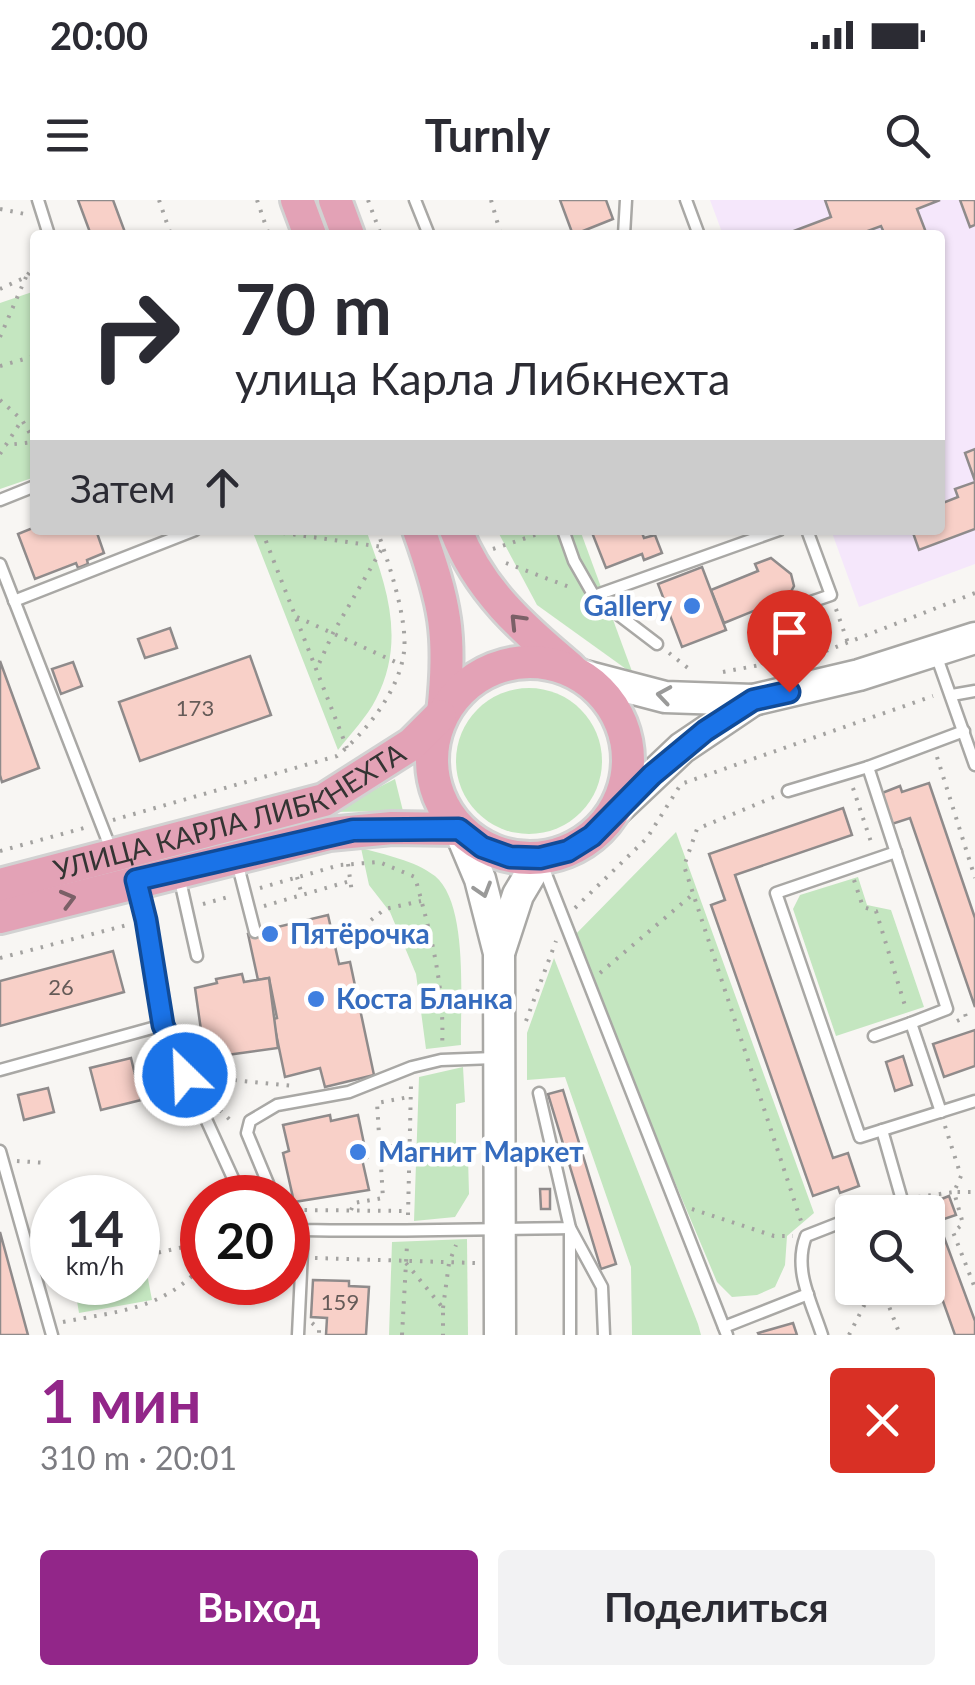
<!DOCTYPE html>
<html lang="ru">
<meta charset="utf-8">
<style>
:root{--surface:#fff;--page:#f2f2f3;--text:#2b2b33;--muted:#7c7c81;--accent:#922689}
body{margin:0;font-family:Lato,sans-serif;background:var(--page);color:var(--text);height:100vh;display:flex;flex-direction:column;font-size:38px;white-space:nowrap}
*{box-sizing:border-box;margin:0}
p{font-size:32px;color:var(--muted)}
.icon{flex:none;width:55px;height:55px;fill:none;stroke:currentColor;stroke-width:2;stroke-linecap:round;stroke-linejoin:round}
.map{position:relative;height:1135px;overflow:hidden}
.side{display:flex;flex-direction:column;background:var(--surface);flex:1}
.side>*{flex:none}
.top-card{position:absolute;left:30px;top:30px;width:915px;height:305px;border-radius:10px;box-shadow:0 2px 8px #0004;background:#fff;color:var(--text);overflow:hidden}
.fabs{position:absolute;left:835px;top:995px;display:grid;gap:20px}
.fabs a{display:grid;place-items:center;width:110px;height:110px;border-radius:10px;background:var(--surface);box-shadow:0 2px 8px #0004;font-size:50px}
.speed{position:absolute;left:30px;top:975px;display:flex;gap:20px;font-size:50px;font-weight:700;text-align:center}
.speed>*{display:grid;place-content:center;width:130px;height:130px;border-radius:50%;background:var(--surface);box-shadow:0 2px 8px #0004;line-height:1}
.speed small{font-size:25px;font-weight:400}
.speed .limit{border:15px solid #d22;background:#fff;color:#111}
.pin{position:absolute;display:grid;place-items:center;width:85px;height:85px;color:#fff;margin:-102px -42px;border-radius:50% 50% 50% 0;rotate:-45deg;box-shadow:0 0 10px #0007}
.pin .icon{rotate:45deg}
.me{position:absolute;width:110px;margin:-55px;rotate:336deg;stroke-linejoin:round;filter:drop-shadow(0 0 8px #0008)}
.turn{display:flex;align-items:center;gap:35px;height:210px;padding:0 40px;font-size:45px}
.turn .icon{width:130px;height:130px;stroke-width:2.5}
.turn b{display:block;font-size:70px;line-height:85px}
.then{display:flex;align-items:center;height:95px;padding:0 40px;background:#0003;gap:20px;font-size:38px}
.round{display:grid;place-items:center;flex:none;width:105px;height:105px;border-radius:10px;background:var(--page)}
.summary{display:flex;align-items:center;justify-content:space-between;height:170px;padding:0 40px}
h1{font-size:60px;font-weight:700;line-height:75px;color:var(--accent)}
.cta{display:flex;gap:20px;margin-top:auto;padding:20px 40px}
.cta a{flex:1;height:115px;border-radius:10px;background:var(--accent);color:#fff;font-size:40px;font-weight:700;line-height:115px;text-align:center}
.cta a+a{background:var(--page);color:var(--text)}
.status{display:flex;justify-content:space-between;align-items:center;height:70px;padding:0 50px;background:var(--surface);direction:ltr}
.status svg{height:28px;fill:currentColor}
header{display:flex;justify-content:space-between;align-items:center;height:130px;padding:0 40px;background:var(--surface);font-size:45px;font-weight:700}
.map>svg:first-child{display:block}
.education{fill:#f5e7fb}
.green{fill:#c4e6c0}
.building{fill:#f8d0c8;stroke:#8f8b8b;stroke-width:2.5}
.lines{fill:none;stroke-linecap:round;stroke-linejoin:round}
.service-casing{stroke:#a9a8a5;stroke-width:15}
.secondary-casing{stroke:#a9a8a5;stroke-width:35}
.primary-casing{stroke:#d2d2d2;stroke-width:38}
.path{stroke:#a4a3a1;stroke-width:4;stroke-dasharray:2.5 8;stroke-linecap:butt}
.service{stroke:#fff;stroke-width:10}
.secondary{stroke:#fff;stroke-width:30}
.primary{stroke:#e3a2b6;stroke-width:32}
.oneway{stroke:#7a6067}
.oneway2{stroke:#9a9a99}
.route-casing{stroke:#114b97;stroke-width:25}
.route{stroke:#1a73e8;stroke-width:18}
.shop-dot{fill:#3f7fe0;stroke:#fff;stroke-width:4}
.labels{text-anchor:middle;stroke-width:9;stroke-linejoin:round;paint-order:stroke}
.number-label{font-size:22px;fill:#655b58}
.shop-label{font-size:28px;font-weight:bold;fill:#366cbe;stroke:#fff;text-anchor:start}
.street-label{font-size:28px;fill:#343433;stroke:#fff}
</style>
<div class="status"><b>20:00</b><svg viewBox="0 0 49 12"><path d="M0 12V9h3v3zM5 12V6h3v6zM10 12V3h3v9zM15 12V0h3v12zM26 1h20v11H26zM47 4h2v5h-2z"/></svg></div>
<header><svg class="icon" aria-label="menu" viewBox="0 0 24 24"><path d="M4 6h16M4 12h16M4 18h16"/></svg>Turnly<svg class="icon" aria-label="search" viewBox="0 0 24 24"><circle cx="10" cy="10" r="6"/><path d="M15 15l6 6"/></svg></header>
<div class="map">
<svg width="975" height="1135" viewBox="0 0 975 1135">
<rect width="100%" height="100%" fill="#f8f6f3"/>
<path class="education" d="M710,0H975V364L859,407L831,330H940V35H723Z"/>
<g class="green">
<path d="M35,91V277L0,289V103Z"/>
<path d="M252,330H366C387,387 406,441 376,499C367,517 351,533 338,550Z"/>
<path d="M497,330H580L633,474L537,405Z"/>
<circle cx="529" cy="561" r="73"/>
<path d="M395,579L403,611L330,612Z"/>
<path d="M676,632L814,1013L787,1036L785,1065L775,1087L757,1095L732,1097L717,1082L572,738Z"/>
<path d="M361,648C385,655 414,660 435,676C469,704 460,803 461,845L426,849L416,774L390,712L369,685Z"/>
<path d="M858,677L867,705L891,710L924,807L836,836L793,709L800,695Z"/>
<path d="M554,758L698,1124L701,1135H632L631,1067L565,877L527,880V833Z"/>
<path d="M463,867L465,902L456,904V956L468,957L469,994L455,1017L414,1021L419,877Z"/>
<path d="M467,1039L468,1135H389L392,1042Z"/>
<path d="M145,1063L152,1100L79,1113L74,1083L138,1082V1064Z"/>
</g>
<g class="building">
<path d="M78,0H113L126,35H91Z"/>
<path d="M560,0H606L613,19L573,35Z"/>
<path d="M825,0H940L917,9L927,35H885L881,26L857,35H792L791,32L831,17Z"/>
<path d="M960,0H975V25L970,27Z"/>
<path d="M975,249V281L965,253Z"/>
<path d="M975,282V329L919,350L912,330H940V304L958,297L955,289Z"/>
<path d="M35,327V330L66,332L96,330L104,353L87,360L88,364L78,368L76,363L35,379L18,334Z"/>
<path d="M591,330H641L644,338L655,335L662,353L644,360L642,354L606,368Z"/>
<path d="M771,358L791,374L794,386L788,397L724,423L711,390L758,371L755,364Z"/>
<path d="M702,367L726,430L682,447L658,384Z"/>
<path d="M170,428L177,448L145,458L138,439Z"/>
<path d="M250,456L271,515L140,561L119,502Z"/>
<path d="M0,461L39,568L2,582L0,575Z"/>
<path d="M73,462L82,486L61,494L52,469Z"/>
<path d="M929,583L975,718V807L910,618L892,624L882,593L900,586L902,592Z"/>
<path d="M843,608L852,635L735,675L833,958L848,953L859,986L840,993L838,987L813,996L711,705L725,700L709,654Z"/>
<path d="M328,715L339,764L350,762L374,875L325,887L320,868L285,877L273,819L277,818L269,778L258,780L248,734Z"/>
<path d="M113,751L124,792L0,826V781Z"/>
<path d="M242,774L244,782L269,778L278,848L205,858L195,788L217,783L216,779Z"/>
<path d="M975,830V866L944,877L933,844Z"/>
<path d="M903,856L912,885L895,891L886,862Z"/>
<path d="M131,858L141,900L101,910L90,868Z"/>
<path d="M48,888L54,912L24,920L18,895Z"/>
<path d="M563,890L616,1064L601,1069L548,894Z"/>
<path d="M330,915L331,921L358,915L367,958L362,959L369,990L294,1002L283,953L289,951L283,925Z"/>
<path d="M540,989H550V1009H541Z"/>
<path d="M949,996L956,1015L938,1021L975,1121V1135H955L928,1059V1012H920L936,1007L934,1002Z"/>
<path d="M0,1032L28,1135H0Z"/>
<path d="M313,1080L349,1081V1086L369,1087L366,1135H326L327,1118L311,1117Z"/>
<path d="M793,1123L797,1135H759L758,1133Z"/>
</g>
<g class="lines">
<defs>
<g id="service">
<path d="M38,0L49,35"/>
<path d="M415,0L429,35"/>
<path d="M686,0L699,35"/>
<path d="M624,35L626,0"/>
<path d="M0,300L35,286"/>
<path d="M563,330L574,361L594,396L657,444"/>
<path d="M0,364L112,652"/>
<path d="M594,396L779,330"/>
<path d="M14,401L195,330"/>
<path d="M802,405L831,395L807,330"/>
<path d="M935,452L975,565"/>
<path d="M952,495L975,491"/>
<path d="M788,591L868,567"/>
<path d="M896,652L776,693L860,937L975,901"/>
<path d="M237,662L255,732"/>
<path d="M542,664L727,1135"/>
<path d="M179,676L197,756"/>
<path d="M138,688L146,720L163,825L242,998"/>
<path d="M874,836L911,823"/>
<path d="M0,870L163,825"/>
<path d="M941,912L911,823L947,809L868,567L964,531"/>
<path d="M0,951L52,1135"/>
<path d="M274,998L247,933L250,921L277,905L349,892L412,867L441,860L494,858"/>
<path d="M868,1012L902,1000L882,930"/>
<path d="M288,1023L303,1030C392,1032 481,1029 570,1028L539,893"/>
<path d="M570,1028L602,1087L604,1135"/>
<path d="M570,1029V1135"/>
<path d="M724,1127L808,1094"/>
<path d="M298,1135L303,1030"/>
<path d="M822,1135C811,1101 793,1070 806,1036L852,1018"/>
</g>
<g id="secondary">
<path d="M577,474L665,497L753,500L859,475L975,438"/>
<path d="M611,615L682,548L753,500"/>
<path d="M459,629L480,679L499,753L500,1135"/>
<path d="M500,750L518,695L540,658"/>
</g>
<g id="primary">
<path d="M297,0L310,35"/>
<path d="M335,0L348,35"/>
<path d="M419,330C445,403 452,435 443,513"/>
<path d="M456,330C478,389 523,429 570,468"/>
<circle cx="530" cy="560" r="98"/>
<path id="s1" d="M0,685L324,600L412,544L440,516"/>
<path d="M0,717L329,634L392,628L459,629"/>
</g>
</defs>
<use href="#service" class="service-casing"/>
<use href="#secondary" class="secondary-casing"/>
<use href="#primary" class="primary-casing"/>
<g class="path">
<path d="M159,0L171,35"/>
<path d="M257,0L269,35"/>
<path d="M368,0L381,35"/>
<path d="M491,0L501,35"/>
<path d="M0,9L30,15"/>
<path d="M0,89L26,77L35,65"/>
<path d="M0,137L26,77"/>
<path d="M0,166L35,156"/>
<path d="M0,200L22,220L35,242L6,245"/>
<path d="M0,254L22,220"/>
<path d="M262,330L383,347L333,433L317,468"/>
<path d="M262,331L347,548"/>
<path d="M493,349L550,330"/>
<path d="M506,363L572,388"/>
<path d="M836,409L848,443"/>
<path d="M297,417L400,464"/>
<path d="M669,453L693,472"/>
<path d="M762,465L793,419"/>
<path d="M723,472L818,454L975,393"/>
<path d="M937,557L975,678"/>
<path d="M853,588L872,645"/>
<path d="M774,597L697,629L684,666L802,1024"/>
<path d="M113,620L337,556C366,532 399,491 404,452C408,419 388,361 377,330"/>
<path d="M0,651L84,628"/>
<path d="M348,664L352,693"/>
<path d="M297,677L302,695"/>
<path d="M854,680L863,707L876,711L906,809"/>
<path d="M260,688L340,665L379,662L415,677C431,736 445,785 442,848"/>
<path d="M203,704L232,696"/>
<path d="M264,706L350,681"/>
<path d="M575,708L647,638L681,584L933,496"/>
<path d="M371,720L385,709L421,701"/>
<path d="M0,758L131,724"/>
<path d="M600,773L692,695"/>
<path d="M526,821L556,741"/>
<path d="M957,821L966,817L963,807"/>
<path d="M203,877L293,886"/>
<path d="M220,910L234,924"/>
<path d="M945,926L961,976L954,992H975"/>
<path d="M380,946H410"/>
<path d="M17,961L47,963"/>
<path d="M918,997L954,992L963,1024L953,1032L975,1088"/>
<path d="M288,1000L297,1010L408,1011"/>
<path d="M692,1009L774,1036H793"/>
<path d="M351,1010L354,1003L383,998L377,903L409,897"/>
<path d="M408,1015L411,885"/>
<path d="M196,1019L202,1028"/>
<path d="M138,1057L202,1043"/>
<path d="M315,1058L475,1063"/>
<path d="M406,1063L443,1108V1135"/>
<path d="M882,1088L900,1135"/>
<path d="M443,1108L449,1063L456,1045"/>
<path d="M63,1122C118,1111 162,1110 202,1066"/>
<path d="M312,1123L319,1129V1135"/>
<path d="M402,1135L407,1045"/>
<path d="M849,1135L873,1088"/>
</g>
<use href="#service" class="service"/>
<use href="#secondary" class="secondary"/>
<use href="#primary" class="primary"/>
</g>
<defs><path id="oneway-chevron" d="M-2-3.5L2.5 0L-2 3.5" fill="none" stroke-width="1.6" stroke-linecap="round" stroke-linejoin="round" transform="scale(2.5)"/></defs>
<g class="oneway">
<use href="#oneway-chevron" transform="translate(517 421) rotate(-134)"/>
<use href="#oneway-chevron" transform="translate(68 699) rotate(-15)"/>
</g>
<g class="oneway2">
<use href="#oneway-chevron" transform="translate(664 495) rotate(-171)"/>
<use href="#oneway-chevron" transform="translate(483 690) rotate(73)"/>
</g>
<g class="lines">
<defs>
<path id="route" d="M185,875L163,825L146,720L136,680L353,630L459,629L482,647L510,657L540,658L568,651L592,636L652,575L705,531L753,500L789,492"/>
</defs>
<use href="#route" class="route-casing"/>
<use href="#route" class="route"/>
</g>
<g class="shop-dot">
<circle cx="692" cy="406" r="10"/>
<circle cx="270" cy="734" r="10"/>
<circle cx="316" cy="799" r="10"/>
<circle cx="358" cy="952" r="10"/>
</g>
<g class="labels">
<g class="number-label">
<text x="195" y="516">173</text>
<text x="61" y="795">26</text>
<text x="340" y="1110">159</text>
</g>
<g class="shop-label">
<text x="672" y="416" text-anchor="end">Gallery</text>
<text x="290" y="744">Пятёрочка</text>
<text x="336" y="809">Коста Бланка</text>
<text x="378" y="962">Магнит Маркет</text>
</g>
<g class="street-label">
<text dy="10" stroke="none"><textPath href="#s1" startOffset="242">УЛИЦА КАРЛА ЛИБКНЕХТА</textPath></text>
</g>
</g>
</svg>
<div class="fabs">
<a><svg class="icon" aria-label="search" viewBox="0 0 24 24"><circle cx="10" cy="10" r="6"/><path d="M15 15l6 6"/></svg></a>
</div>
<div class="speed"><div>14<small>km/h</small></div><div class="limit">20</div></div>
<div class="pin" style="left:789px;top:492px;background:#d93025"><svg class="icon" aria-label="arrive" viewBox="0 0 24 24"><path d="M6 21V4h12l-3 4 3 4H6"/></svg></div>
<svg class="me" style="left:185px;top:875px" viewBox="-20 -20 40 40"><circle r="17" fill="#1a73e8" stroke="#fff" stroke-width="3"/><path d="M0-11L8 9 0 5-8 9z" fill="#fff"/></svg>
<div class="top-card">
<div class="turn"><svg class="icon" aria-label="right" viewBox="0 0 24 24"><path d="M7 20v-9h11M14 6l5 5-5 5"/></svg><div><b>70 m</b>улица Карла Либкнехта</div></div>
<div class="then">Затем<svg class="icon" aria-label="ahead" viewBox="0 0 24 24"><path d="M12 20V5M6 11l6-6 6 6"/></svg></div>
</div>
</div>
<section class="side">
<div class="summary"><div><h1>1 мин</h1><p>310 m · 20:01</p></div><a class="round" style="background:#d93025;color:#fff"><svg class="icon" aria-label="close" viewBox="0 0 24 24"><path d="M6 6l12 12M18 6L6 18"/></svg></a></div>
<div class="cta"><a>Выход</a><a>Поделиться</a></div>
</section>
